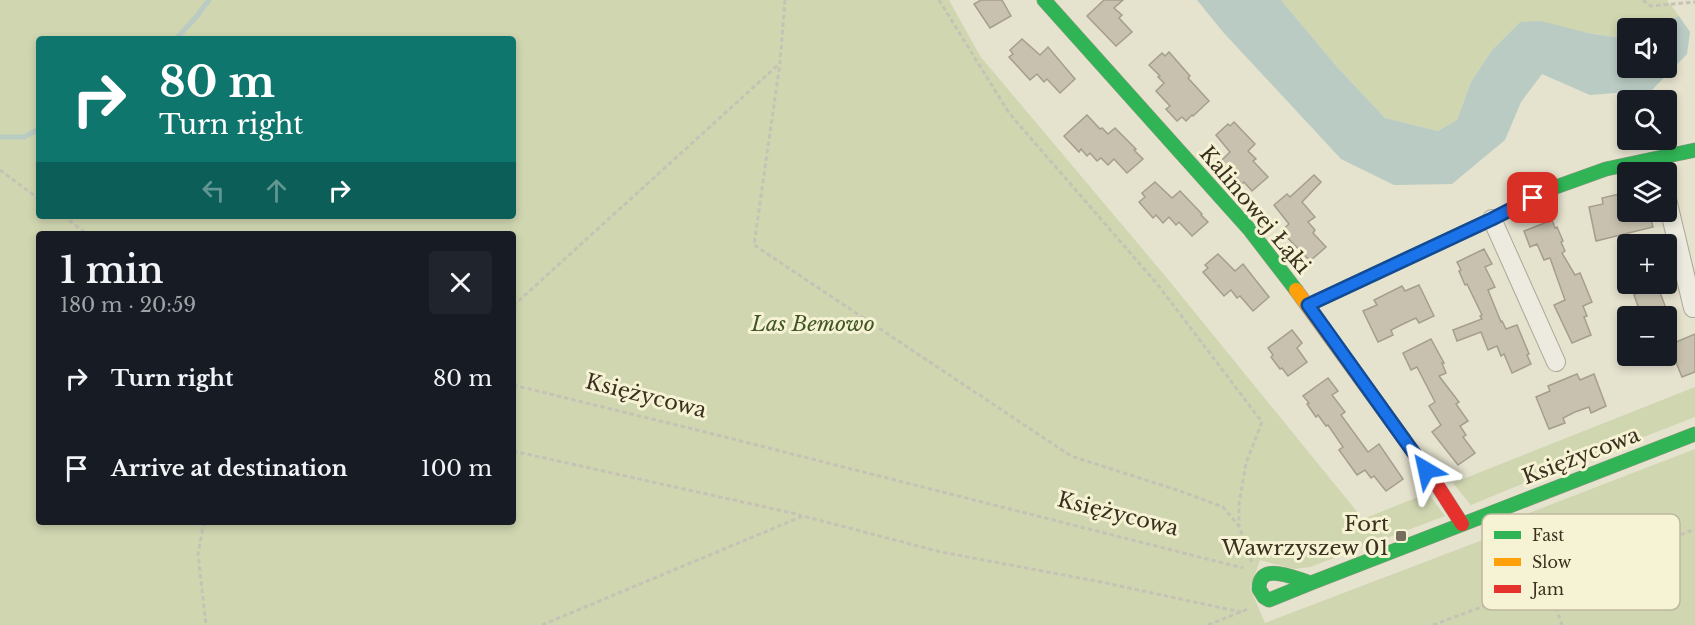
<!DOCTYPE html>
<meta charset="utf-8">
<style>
:root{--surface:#171b24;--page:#20242c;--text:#f1f3f6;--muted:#9ea1a6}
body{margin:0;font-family:"Libre Baskerville",serif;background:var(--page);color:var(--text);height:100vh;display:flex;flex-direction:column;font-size:22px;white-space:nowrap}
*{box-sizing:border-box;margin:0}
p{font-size:20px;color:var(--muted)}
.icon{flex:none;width:33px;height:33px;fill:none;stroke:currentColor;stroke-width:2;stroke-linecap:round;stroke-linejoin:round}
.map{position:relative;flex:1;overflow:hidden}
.details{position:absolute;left:36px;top:231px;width:480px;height:294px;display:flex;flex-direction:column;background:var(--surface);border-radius:6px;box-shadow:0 3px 9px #0003}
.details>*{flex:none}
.banner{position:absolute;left:36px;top:36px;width:480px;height:183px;border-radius:6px;box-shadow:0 3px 9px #0003;background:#0f766e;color:#fff;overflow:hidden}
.controls{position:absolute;left:1617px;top:18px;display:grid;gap:12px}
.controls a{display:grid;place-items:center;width:60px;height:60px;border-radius:6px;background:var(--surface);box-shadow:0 3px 9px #0003;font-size:30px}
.pin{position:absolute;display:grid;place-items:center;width:51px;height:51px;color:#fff;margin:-26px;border-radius:12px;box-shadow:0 3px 9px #0006}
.me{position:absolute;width:66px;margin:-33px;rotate:324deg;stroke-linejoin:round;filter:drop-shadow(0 0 4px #0008)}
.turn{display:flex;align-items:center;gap:21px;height:126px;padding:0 24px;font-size:27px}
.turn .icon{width:78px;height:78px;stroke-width:2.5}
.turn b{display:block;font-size:42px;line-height:51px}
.lanes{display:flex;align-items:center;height:57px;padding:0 24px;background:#0003;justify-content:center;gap:30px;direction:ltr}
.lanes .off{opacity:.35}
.round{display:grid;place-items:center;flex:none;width:63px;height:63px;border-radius:6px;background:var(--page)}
.overview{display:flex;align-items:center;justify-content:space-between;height:102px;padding:0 24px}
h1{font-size:36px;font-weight:600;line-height:45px}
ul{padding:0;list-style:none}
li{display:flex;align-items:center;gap:18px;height:90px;padding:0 24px}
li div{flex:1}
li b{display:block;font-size:22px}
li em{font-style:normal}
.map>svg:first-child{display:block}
.green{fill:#cfd6b0;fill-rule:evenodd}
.water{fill:#b9cbc3}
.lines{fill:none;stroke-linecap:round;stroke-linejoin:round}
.stream{stroke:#b9cbc3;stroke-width:5}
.building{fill:#c8c1af;stroke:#a59e8d;stroke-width:1.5}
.street-casing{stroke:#aaa797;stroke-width:20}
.fast-casing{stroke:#9a9687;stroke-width:15}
.slow-casing{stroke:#9a9687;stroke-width:15}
.jam-casing{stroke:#9a9687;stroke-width:15}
.path{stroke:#c6c3b6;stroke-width:3;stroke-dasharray:4.5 3;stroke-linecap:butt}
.street{stroke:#edebe0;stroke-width:18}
.fast{stroke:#30b455;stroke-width:14}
.slow{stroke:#ff9f0a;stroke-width:14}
.jam{stroke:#e5322d;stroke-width:14}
.route-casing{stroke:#114b97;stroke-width:15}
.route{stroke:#1a73e8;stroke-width:10}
.poi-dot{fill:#756e5c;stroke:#f6f2d4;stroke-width:2}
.labels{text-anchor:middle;stroke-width:6;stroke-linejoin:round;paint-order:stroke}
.street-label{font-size:21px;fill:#39301f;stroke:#f6f2d4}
.park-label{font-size:21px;font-style:italic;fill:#415625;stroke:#f6f2d4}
.poi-label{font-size:21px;fill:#39301f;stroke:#f6f2d4;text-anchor:end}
.key{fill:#f6f2d4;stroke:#bdb89e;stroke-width:1.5}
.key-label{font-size:16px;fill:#39301f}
</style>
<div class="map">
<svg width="1695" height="625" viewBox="0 0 1695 625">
<rect width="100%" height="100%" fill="#e5e2ce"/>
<g class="green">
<path d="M0,0H949L980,56L1166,277L1363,519L1428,493L1445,516L1310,567L1294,569L1260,560L1250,588L1265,623L1501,533L1516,518L1695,449V625H0ZM39,39H513V216H39ZM39,234H513V522H39Z"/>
<path d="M1281,0H1667L1679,16L1656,28H1628L1627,39L1520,22L1492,50L1471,82L1457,120L1438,131L1385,118L1338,68Z"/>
<path d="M1695,387V417L1517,486L1471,505L1453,483Z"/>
</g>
<path class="water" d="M1197,0H1281L1338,68L1385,118L1438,131L1457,120L1471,82L1492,50L1520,22L1541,21L1588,33L1627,39L1628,68H1666V28H1656L1679,16L1690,32L1687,54L1652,90L1590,95L1542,74L1521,102L1505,140L1452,184L1394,185L1341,159L1223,32Z"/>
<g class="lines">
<g class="stream">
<path d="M176,39L196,17L209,0"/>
<path d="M0,137H24L39,129"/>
</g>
</g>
<g class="building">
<path d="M981,0H1002L1011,16L990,28L974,4Z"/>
<path d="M1104,0H1123L1114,8L1122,15L1119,18L1132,32L1116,46L1087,16Z"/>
<path d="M1022,39L1040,55L1048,47L1075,79L1060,93L1047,79L1044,82L1037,74L1030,80L1009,57L1013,54L1010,50Z"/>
<path d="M1169,52L1190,76L1188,78L1209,101L1193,116L1192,115L1186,121L1182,117L1177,121L1166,109L1170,106L1156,91L1164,83L1158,77L1160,76L1149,65L1162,53L1165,56Z"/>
<path d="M1087,115L1100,129L1102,128L1108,134L1115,128L1136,149L1134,150L1143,159L1127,173L1114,159L1108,165L1101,158L1097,161L1090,153L1087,156L1081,149L1079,152L1064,136Z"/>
<path d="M1234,122L1255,144L1248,151L1256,159L1253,161L1268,177L1252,191L1244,182L1242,184L1221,161L1230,152L1216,135L1228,124L1230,126Z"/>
<path d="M1314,175L1321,182L1302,202L1315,217L1308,222L1315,230L1313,233L1326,247L1310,261L1281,231L1289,224L1274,205L1287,194L1290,197Z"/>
<path d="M1155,182L1172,198L1180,191L1202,214L1201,215L1208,222L1192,236L1179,222L1176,225L1169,217L1163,223L1156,215L1153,218L1139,202L1145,197L1142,193Z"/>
<path d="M1628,192V212H1649L1653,227L1596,241L1589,207L1603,204L1602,198Z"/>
<path d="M1552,220L1555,228L1557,227L1563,241L1561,242L1565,251L1562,253L1575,275L1580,273L1592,302L1583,306L1587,316L1584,317L1591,335L1572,343L1554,305L1565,300L1550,258L1544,260L1537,244L1530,247L1524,231Z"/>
<path d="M1484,249L1492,264L1485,267L1495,287L1488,290L1501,322L1502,321L1506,329L1517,325L1529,354L1527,355L1531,364L1512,373L1504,354L1501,356L1497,346L1488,350L1481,332L1457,341L1453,330L1482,319L1480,316L1482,315L1467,284L1465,285L1459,271L1461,270L1457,262Z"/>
<path d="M1218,254L1235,271L1243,264L1269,297L1253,311L1240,296L1237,298L1231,290L1224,296L1203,272L1208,268L1205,265Z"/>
<path d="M1632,284H1657L1668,314L1661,316H1645L1641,308L1639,309L1634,295L1636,294Z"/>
<path d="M1419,285L1434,316L1419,323L1416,318L1403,324L1391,330L1393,335L1378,342L1363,311L1377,305L1374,300L1402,286L1405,291Z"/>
<path d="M1292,330L1302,343L1297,348L1307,362L1288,376L1282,368L1280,369L1271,357L1273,355L1268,348Z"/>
<path d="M1695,334V372L1682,377L1669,345Z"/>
<path d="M1431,339L1444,363H1442L1446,373L1439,376L1459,402L1456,404L1468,421L1460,426L1466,435L1463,437L1475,453L1458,465L1432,432L1441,425L1429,406L1435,402L1417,367L1411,370L1403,353Z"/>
<path d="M1577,374L1580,380L1594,374L1606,406L1591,413L1589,407L1575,412L1563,418L1565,423L1549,429L1536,397L1550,391L1548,386Z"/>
<path d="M1328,378L1338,391L1332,395L1345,412L1341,415L1368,452L1379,444L1403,479L1386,491L1374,476L1371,478L1365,470L1357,475L1339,450L1343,447L1328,425L1326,426L1318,415L1316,417L1307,404L1309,403L1303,396Z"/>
</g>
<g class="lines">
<defs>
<g id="street">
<path d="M1666,195L1693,308"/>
<path d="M1492,219L1556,362"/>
</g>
<g id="fast">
<path d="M1044,0L1249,229L1296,290"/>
<path d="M1308,305L1492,219L1553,188L1606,169L1695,150"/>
<path d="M1311,583L1269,600L1264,597L1259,589C1259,560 1296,579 1311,583L1695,434"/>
</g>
<path id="slow" d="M1296,290L1404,439"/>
<path id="jam" d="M1404,439L1439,488L1462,524"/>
</defs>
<use href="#street" class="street-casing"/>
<use href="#fast" class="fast-casing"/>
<use href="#slow" class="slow-casing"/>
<use href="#jam" class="jam-casing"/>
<g class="path">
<path d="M785,0L780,63L754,245L1071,456L1180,491L1223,507L1239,526L1252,562"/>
<path d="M939,0L1009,113L1158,285L1262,422L1246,463L1239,504V526"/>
<path d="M1643,0L1651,6L1695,2"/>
<path d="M0,170L39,199"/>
<path d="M63,216L87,234"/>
<path d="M513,306L779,64"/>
<path d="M513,385L709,433L1243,568"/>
<path d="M513,451L801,515"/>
<path d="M204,522L198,554L206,625"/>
<path d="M1524,523L1562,625"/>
<path d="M1548,587L1695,529"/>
<path d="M542,625L803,516L941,552L1101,582L1241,612"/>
<path d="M1208,625L1248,609"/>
<path d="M1433,625L1546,583"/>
</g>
<use href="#street" class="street"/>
<use href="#fast" class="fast"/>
<use href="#slow" class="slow"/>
<use href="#jam" class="jam"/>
</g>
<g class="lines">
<defs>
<path id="route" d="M1426,470L1308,305L1492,219L1533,198"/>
</defs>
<use href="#route" class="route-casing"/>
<use href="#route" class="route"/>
</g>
<rect class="poi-dot" x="1395" y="530" width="12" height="12" rx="3"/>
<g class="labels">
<g class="street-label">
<text transform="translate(1255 210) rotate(50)" y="7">Kalinowej Łąki</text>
<text transform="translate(646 396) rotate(14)" y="7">Księżycowa</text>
<text transform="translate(1581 456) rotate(-21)" y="7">Księżycowa</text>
<text transform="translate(1118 514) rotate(14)" y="7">Księżycowa</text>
</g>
<g class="park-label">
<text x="813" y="331">Las Bemowo</text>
</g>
<g class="poi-label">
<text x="1389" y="531">Fort<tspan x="1389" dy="24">Wawrzyszew 01</tspan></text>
</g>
</g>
<rect x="1482" y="514" width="198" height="96" rx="9" class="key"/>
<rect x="1494" y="531" width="27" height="8" fill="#30b455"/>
<rect x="1494" y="558" width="27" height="8" fill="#ff9f0a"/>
<rect x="1494" y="585" width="27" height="8" fill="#e5322d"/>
<g class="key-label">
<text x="1532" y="541">Fast</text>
<text x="1532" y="568">Slow</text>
<text x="1532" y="595">Jam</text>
</g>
</svg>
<div class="controls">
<a><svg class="icon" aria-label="sound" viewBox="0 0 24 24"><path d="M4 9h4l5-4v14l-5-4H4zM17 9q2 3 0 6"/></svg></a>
<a><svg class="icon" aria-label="search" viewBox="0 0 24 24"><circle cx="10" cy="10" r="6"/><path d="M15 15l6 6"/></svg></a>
<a><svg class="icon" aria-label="layers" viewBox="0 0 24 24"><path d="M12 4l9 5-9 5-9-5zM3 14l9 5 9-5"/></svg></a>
<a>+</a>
<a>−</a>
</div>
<div class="pin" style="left:1533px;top:198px;background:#d93025"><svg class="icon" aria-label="arrive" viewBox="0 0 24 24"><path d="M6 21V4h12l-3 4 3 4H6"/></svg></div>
<svg class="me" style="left:1426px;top:470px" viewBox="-20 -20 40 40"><path d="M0-17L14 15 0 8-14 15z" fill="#1a73e8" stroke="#fff" stroke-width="4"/></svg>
<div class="banner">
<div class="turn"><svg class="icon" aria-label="right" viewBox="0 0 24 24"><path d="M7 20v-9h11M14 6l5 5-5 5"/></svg><div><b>80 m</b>Turn right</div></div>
<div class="lanes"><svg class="icon off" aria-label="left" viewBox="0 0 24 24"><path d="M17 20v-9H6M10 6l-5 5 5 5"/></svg><svg class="icon off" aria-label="ahead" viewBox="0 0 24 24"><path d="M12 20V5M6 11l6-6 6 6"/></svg><svg class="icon" aria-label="right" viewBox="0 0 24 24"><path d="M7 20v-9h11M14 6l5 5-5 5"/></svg></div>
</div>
<section class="details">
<div class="overview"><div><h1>1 min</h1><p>180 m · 20:59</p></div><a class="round"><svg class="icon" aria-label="close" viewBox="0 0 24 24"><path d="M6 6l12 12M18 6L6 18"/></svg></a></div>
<ul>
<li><svg class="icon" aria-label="right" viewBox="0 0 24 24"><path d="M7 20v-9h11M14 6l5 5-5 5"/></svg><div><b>Turn right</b></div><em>80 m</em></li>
<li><svg class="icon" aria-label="arrive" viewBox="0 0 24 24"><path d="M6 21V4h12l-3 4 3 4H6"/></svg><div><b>Arrive at destination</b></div><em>100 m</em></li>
</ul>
</section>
</div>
